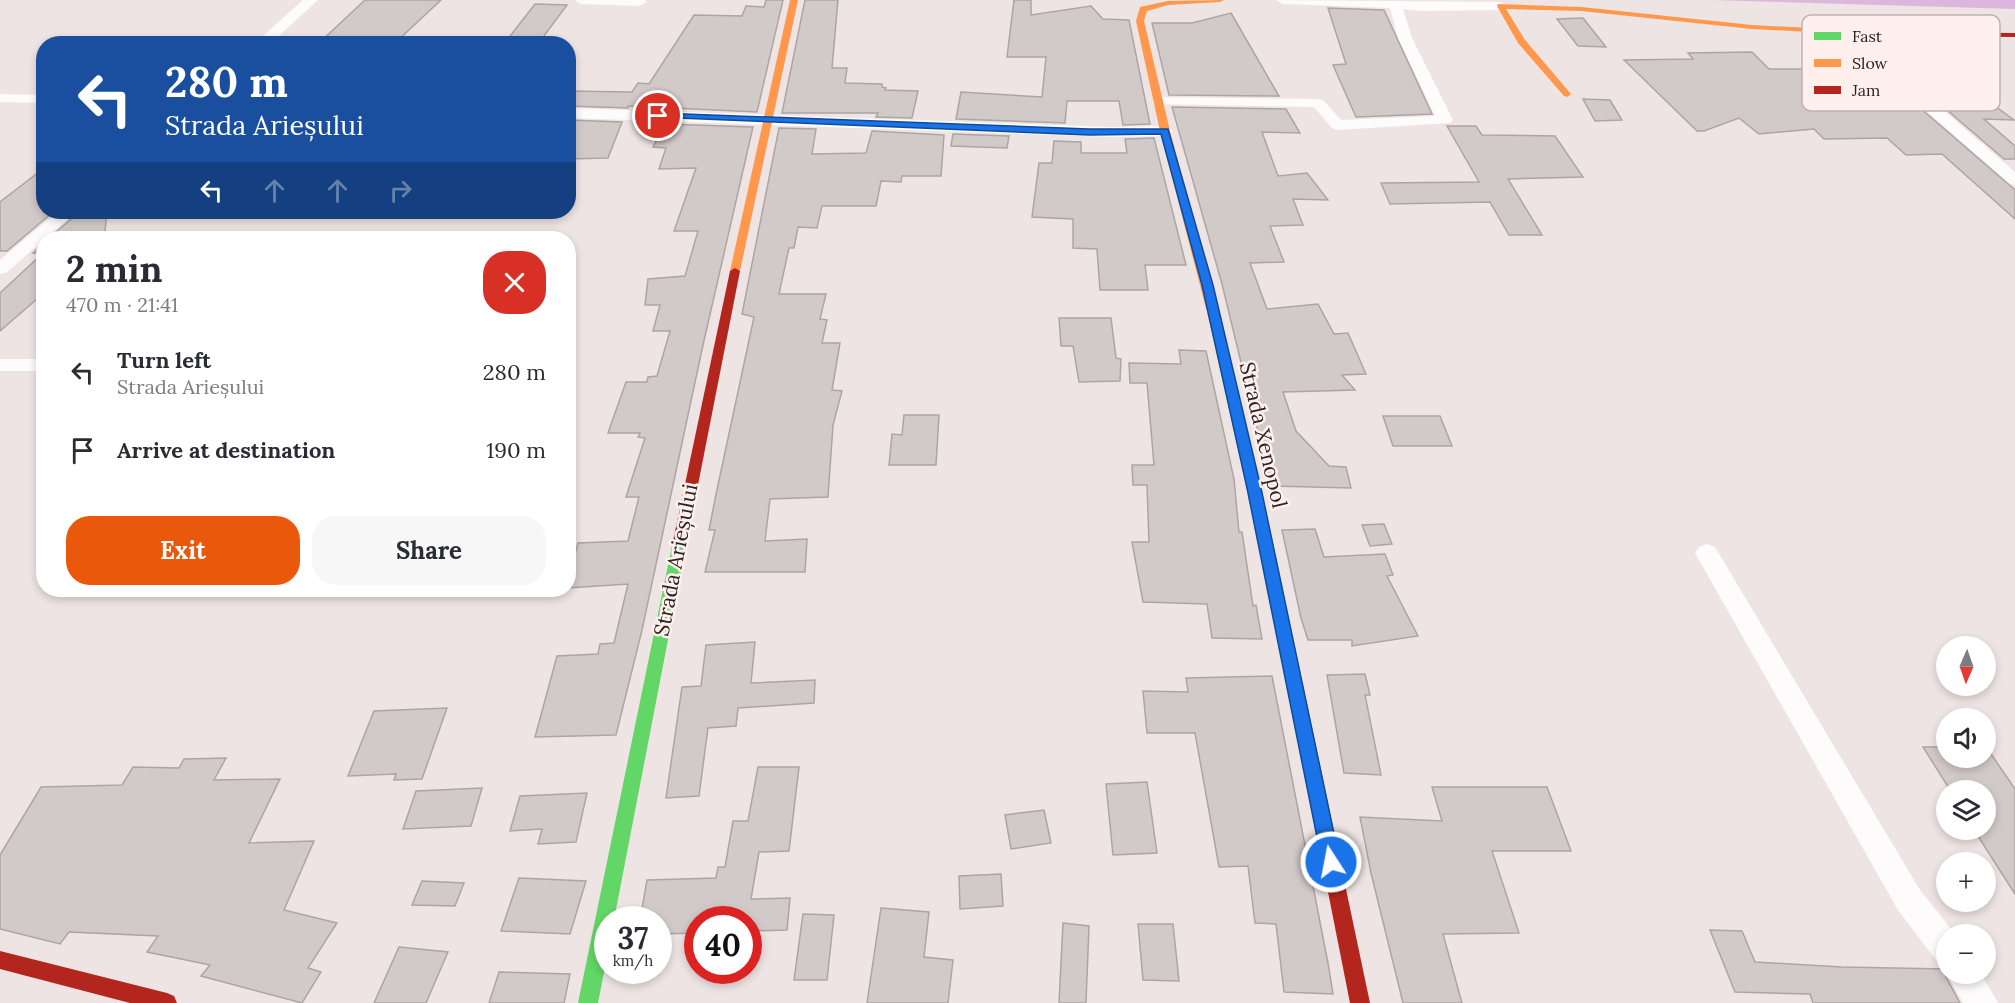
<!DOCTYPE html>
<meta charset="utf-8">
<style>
:root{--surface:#fff;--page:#f7f7f7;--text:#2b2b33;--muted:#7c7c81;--accent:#ea580c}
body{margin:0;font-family:Lora,serif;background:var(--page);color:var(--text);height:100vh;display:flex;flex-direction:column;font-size:22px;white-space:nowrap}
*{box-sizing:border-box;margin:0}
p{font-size:20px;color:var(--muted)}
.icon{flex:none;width:33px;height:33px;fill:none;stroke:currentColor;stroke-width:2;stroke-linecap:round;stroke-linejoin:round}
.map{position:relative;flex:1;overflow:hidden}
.sheet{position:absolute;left:36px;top:231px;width:540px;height:366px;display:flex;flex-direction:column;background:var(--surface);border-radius:24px;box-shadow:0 3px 9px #0003}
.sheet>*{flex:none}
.banner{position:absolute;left:36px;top:36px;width:540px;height:183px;border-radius:24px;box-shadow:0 3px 9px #0003;background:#1a4fa0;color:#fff;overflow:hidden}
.needle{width:39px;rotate:182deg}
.buttons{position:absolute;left:1936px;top:636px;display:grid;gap:12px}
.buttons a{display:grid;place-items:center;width:60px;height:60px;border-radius:50%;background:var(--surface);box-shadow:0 3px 9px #0003;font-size:30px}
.speed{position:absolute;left:594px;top:906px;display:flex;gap:12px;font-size:30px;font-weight:700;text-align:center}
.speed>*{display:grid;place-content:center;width:78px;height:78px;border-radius:50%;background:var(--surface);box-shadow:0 3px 9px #0003;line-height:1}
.speed small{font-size:15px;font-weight:400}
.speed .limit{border:9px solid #d22;background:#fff;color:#111}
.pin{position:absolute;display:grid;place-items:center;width:51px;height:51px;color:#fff;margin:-26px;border:3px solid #fff;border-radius:50%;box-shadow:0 2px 6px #0007}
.me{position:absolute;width:66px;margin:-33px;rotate:349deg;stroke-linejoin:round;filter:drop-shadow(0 0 4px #0008)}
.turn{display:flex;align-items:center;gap:21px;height:126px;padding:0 30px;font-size:27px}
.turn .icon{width:78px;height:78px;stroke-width:2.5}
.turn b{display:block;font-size:42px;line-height:51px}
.lanes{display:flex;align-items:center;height:57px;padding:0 30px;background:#0003;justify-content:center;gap:30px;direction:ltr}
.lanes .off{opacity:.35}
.round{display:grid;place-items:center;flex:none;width:63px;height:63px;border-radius:24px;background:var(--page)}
.head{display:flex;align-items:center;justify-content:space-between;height:102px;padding:0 30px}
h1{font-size:36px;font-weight:700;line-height:45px}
.primary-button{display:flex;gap:12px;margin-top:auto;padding:12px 30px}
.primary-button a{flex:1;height:69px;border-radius:24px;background:var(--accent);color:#fff;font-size:24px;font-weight:700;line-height:69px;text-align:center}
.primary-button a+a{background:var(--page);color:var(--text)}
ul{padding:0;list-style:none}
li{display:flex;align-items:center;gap:18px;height:78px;padding:0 30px}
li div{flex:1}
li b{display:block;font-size:22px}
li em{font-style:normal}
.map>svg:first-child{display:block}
.water{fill:#ddb6de}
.building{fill:#d2cac8;stroke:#ada5a3;stroke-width:1.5}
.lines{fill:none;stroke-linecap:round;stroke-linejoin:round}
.street{fill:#fdfbfb;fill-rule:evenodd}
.fast{fill:#63d668;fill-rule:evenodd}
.slow{fill:#ff974d;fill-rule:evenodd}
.jam{fill:#b3261e;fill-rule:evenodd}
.route{fill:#1a73e8;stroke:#114b97;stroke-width:1.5}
.labels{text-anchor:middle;stroke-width:5;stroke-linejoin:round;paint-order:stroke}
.street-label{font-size:21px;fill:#2b2323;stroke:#ffefed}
.key{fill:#ffefed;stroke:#bfb2b0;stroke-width:1.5}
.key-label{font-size:16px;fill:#2b2323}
</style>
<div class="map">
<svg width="2015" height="1003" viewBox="0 0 2015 1003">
<rect width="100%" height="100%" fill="#efe4e4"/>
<path class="water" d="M1711,0H2015V9Z"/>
<g class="building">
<path d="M365,0H441L394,44H318Z"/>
<path d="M766,0H783L757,112L628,106V108L568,106V91L632,92L638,83L649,84L694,15L742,16L746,6L764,7Z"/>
<path d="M805,0H838L832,68H847L845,83L882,84V87L886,88L885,90L918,91L912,118L876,117L878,113H782Z"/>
<path d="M1014,0H1031V15L1091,6L1103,19L1129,20L1150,124L1123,125L1119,101H1067L1065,123L956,119L961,92L1042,97L1046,57H1007Z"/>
<path d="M535,4L567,5L538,44H504Z"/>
<path d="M1328,8L1384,10L1432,114L1356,117L1333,65L1346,64Z"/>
<path d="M1231,13L1279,96L1169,95L1152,23H1192Z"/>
<path d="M1583,18L1606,47L1578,46L1557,19Z"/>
<path d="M1884,42L1932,43L1996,88L1990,90L1998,95L1981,96L2014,120L1984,119L2015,146V159H2004L1883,55H1899Z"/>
<path d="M1752,52L1769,69H1845L1839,63H1868L2015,190V219L1942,154L1906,155L1887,138L1824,139L1814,129L1759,134L1739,118L1704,131H1697L1624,60L1693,59L1688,53Z"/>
<path d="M1583,99L1610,100L1622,120L1595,121Z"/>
<path d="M1172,107L1286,109L1300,133L1262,132L1278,176L1307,173L1328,200L1293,199L1303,225L1270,226L1284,262L1250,263L1267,309L1318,304L1334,334L1348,333L1366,374L1342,375L1355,390L1283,392L1296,431L1329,466L1346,467L1351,488L1271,486L1222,284Z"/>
<path d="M568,120L622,122L608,158L568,159Z"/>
<path d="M665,124L753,127L703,345L642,630L616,735L535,737L557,656L598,654L600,644L614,643L628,584L568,588V579L578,543L628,541L639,497H626L645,438L638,437L640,433H608L626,382H647L648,377L657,376L670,331H653L660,305H645L648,279L685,276L698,231H674L696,168L659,169L666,148L653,147Z"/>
<path d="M1447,126H1476L1482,135L1555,136L1583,177L1508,179L1542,235H1509L1490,202L1390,204L1381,183L1479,182Z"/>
<path d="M779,128L816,129L812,154L866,153L872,131L944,135L941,176H902L901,182L881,181L876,206H822L817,228L798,227L794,248H789L779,294H826L820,319L827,320L822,343H840L832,390L842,391L833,425L828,497L770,499L765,541L807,539L805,572H705L715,530H709L715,499L754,317L742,314Z"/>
<path d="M953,134L1009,136L1007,148L951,146Z"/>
<path d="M1154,138L1186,265H1145L1148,290H1100L1097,249L1073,248V219L1032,217L1039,163H1052L1054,141L1081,142V153H1127L1125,139Z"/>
<path d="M44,168V212H53L7,251H0V202Z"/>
<path d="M84,212H114L106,219L105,233L56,232L78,213Z"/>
<path d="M44,243V299H37L0,331V293L42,254L33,253Z"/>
<path d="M1059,318H1111L1116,358L1121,359L1120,381L1079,382L1073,346H1061Z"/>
<path d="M1179,350L1206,351L1234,479L1239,532H1242L1253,606L1256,605L1262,639L1212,638L1207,604L1143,602L1132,542H1149L1147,485H1133L1132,465H1154L1147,383H1130L1129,363L1181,364Z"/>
<path d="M904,415H939L936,465H889L892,434L902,435Z"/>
<path d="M1383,416H1440L1452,446H1393Z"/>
<path d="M1384,524L1392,544L1370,546L1362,525Z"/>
<path d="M1315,529L1324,557L1385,554L1393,575L1387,576L1418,636L1352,646V640H1308L1301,618L1282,530Z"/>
<path d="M755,642L751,683L815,680L814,703L738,708L736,726L708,728L699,796L666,798L682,687L701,686L706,645Z"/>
<path d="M1365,674L1370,695H1365L1381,775L1344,773L1327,675Z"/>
<path d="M1272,676L1328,963L1333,994L1284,992L1276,924L1255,923L1248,866L1219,867L1195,733H1147L1143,691L1188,692L1186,678Z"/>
<path d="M447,708L422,779L394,780L396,774L348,776L374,711Z"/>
<path d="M1923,747H1947V758H1986L1987,748L2015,789V894L1974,830H1986V790H1950Z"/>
<path d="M226,758L214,780L280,779L249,843L314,841L284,910L337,923L308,968L321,972L302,1003L201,976L210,965L147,952L158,936L69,932L60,944L0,929V855L41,787L122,785L133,767L179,768L184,759Z"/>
<path d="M758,767H799L789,851L759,852L751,899L790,898L787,930L748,931V920H698V933L658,934V920H640L647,880L716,878L718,867H725L733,821H748Z"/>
<path d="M1147,782L1157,853L1113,855L1106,784Z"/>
<path d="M1432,787H1547L1571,851H1492L1519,933L1443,934L1462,1003H1403L1371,873L1360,817L1442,821Z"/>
<path d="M482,788L471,826L403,829L416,791Z"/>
<path d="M587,793L576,842L538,844L542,829L510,831L520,796Z"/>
<path d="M1044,810L1051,843L1011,849L1005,815Z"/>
<path d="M1001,874L1003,906L960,909L959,876Z"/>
<path d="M519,878L586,881L570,934L501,931Z"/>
<path d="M422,881L464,883L455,906L412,905Z"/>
<path d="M881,908L929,912L924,957L953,960L948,1003H867Z"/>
<path d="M803,914L834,915L827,980H794Z"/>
<path d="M1063,923L1089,926L1086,1003H1059Z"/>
<path d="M1138,924H1173L1179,981L1143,980Z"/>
<path d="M1710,930L1742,931L1755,962L1842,967L1946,969L1945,975L1960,1003H1813L1810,994L1735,992Z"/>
<path d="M399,947L448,952L426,1003H374Z"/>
<path d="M499,972L570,974L564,1003H489Z"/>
</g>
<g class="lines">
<g class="street">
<path d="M303,0H318L270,44H254Z"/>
<path d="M574,0H645L647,2L640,6L581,4Z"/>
<path d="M1276,0L1501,2L1508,6L1501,10L1422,11L1403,9L1412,38L1453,120L1450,123L1337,130L1332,128L1314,107L1154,104L1152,101L1159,97L1318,99L1323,100L1341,120L1435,116L1398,38L1390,8L1283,4Z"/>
<path d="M1844,28L1849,29L2015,172V185L2009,183L1839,35L1837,32Z"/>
<path d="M0,94L44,95V103L0,102Z"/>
<path d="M568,108L1111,127L1165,126L1173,131L1165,136L1111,137L568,118Z"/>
<path d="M57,212H76L6,273L0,274V260Z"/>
<rect x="0" y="359" width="44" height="12"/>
<path d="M1707,544L1715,547L1920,890L1955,934H1947V964L1936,960L1898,910L1695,553L1699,547Z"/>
<path d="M1947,974H1981L1998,1003H1963Z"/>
</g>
<g class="fast">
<path d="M1215,316L1221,320L1266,511L1303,685L1301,690L1295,692L1289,690L1287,685L1252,511L1209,320Z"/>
<path d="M680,536L685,537L687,541L614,920H608V952L598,1003H578L673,541L675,537Z"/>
</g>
<g class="slow">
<path d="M790,0H798L740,271L735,274L730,271Z"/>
<path d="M1224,0L1220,2L1168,5L1147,11L1144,21L1170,131L1221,320L1215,324L1209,320L1160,131L1136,21L1140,7L1168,1Z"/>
<path d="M1498,4L1581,7L1752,25L1888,32L1892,34L1888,36L1752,29L1581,11L1506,9L1525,40L1571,94L1567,97L1564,96L1518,43L1497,6Z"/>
</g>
<g class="jam">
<path d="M1885,32L2015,33V37L1888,36L1884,34Z"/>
<path d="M735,268L740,271L687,541L685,545H675L673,541L730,271Z"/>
<path d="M1295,678L1301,680L1303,685L1370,1003H1350L1287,685L1289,680Z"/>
<path d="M0,951L167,993L174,996L177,1003H130L0,969Z"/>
</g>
</g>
<path class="route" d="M658,113L1089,129H1168L1213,285L1261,488L1340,862L1337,868L1331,871L1325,868L1322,862L1247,488L1202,285L1161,134L1089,135L654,117V114Z"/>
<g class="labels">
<g class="street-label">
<text transform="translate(1263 435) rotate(77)" y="7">Strada Xenopol</text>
<text transform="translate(676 560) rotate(-79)" y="7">Strada Arieșului</text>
</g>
</g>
<rect x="1802" y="15" width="198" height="96" rx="9" class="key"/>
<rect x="1814" y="32" width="27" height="8" fill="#63d668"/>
<rect x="1814" y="59" width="27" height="8" fill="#ff974d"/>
<rect x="1814" y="86" width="27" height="8" fill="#b3261e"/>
<g class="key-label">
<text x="1852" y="42">Fast</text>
<text x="1852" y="69">Slow</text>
<text x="1852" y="96">Jam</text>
</g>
</svg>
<div class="buttons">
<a><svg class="needle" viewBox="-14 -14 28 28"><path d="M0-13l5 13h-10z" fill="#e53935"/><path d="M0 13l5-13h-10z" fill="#7c7c81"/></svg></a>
<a><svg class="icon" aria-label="sound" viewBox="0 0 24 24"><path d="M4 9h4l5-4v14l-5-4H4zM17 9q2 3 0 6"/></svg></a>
<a><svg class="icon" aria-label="layers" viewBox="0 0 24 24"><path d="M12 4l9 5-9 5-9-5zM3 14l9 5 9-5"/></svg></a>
<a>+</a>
<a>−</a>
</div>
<div class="speed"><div>37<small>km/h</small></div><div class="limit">40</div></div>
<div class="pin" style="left:658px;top:116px;background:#d93025"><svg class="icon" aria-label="arrive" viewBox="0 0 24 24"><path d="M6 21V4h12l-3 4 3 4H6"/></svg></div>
<svg class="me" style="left:1331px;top:862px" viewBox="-20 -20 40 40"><circle r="17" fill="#1a73e8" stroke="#fff" stroke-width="3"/><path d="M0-11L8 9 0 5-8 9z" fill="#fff"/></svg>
<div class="banner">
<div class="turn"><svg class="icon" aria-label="left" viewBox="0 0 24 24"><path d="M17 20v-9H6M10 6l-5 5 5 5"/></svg><div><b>280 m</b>Strada Arieșului</div></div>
<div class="lanes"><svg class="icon" aria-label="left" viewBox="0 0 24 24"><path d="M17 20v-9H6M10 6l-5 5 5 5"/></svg><svg class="icon off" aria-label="ahead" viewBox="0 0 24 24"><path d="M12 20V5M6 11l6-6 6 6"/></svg><svg class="icon off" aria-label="ahead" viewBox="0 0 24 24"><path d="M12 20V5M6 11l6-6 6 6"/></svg><svg class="icon off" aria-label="right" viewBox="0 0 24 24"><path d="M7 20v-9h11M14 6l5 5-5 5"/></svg></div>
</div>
<section class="sheet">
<div class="head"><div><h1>2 min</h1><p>470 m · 21:41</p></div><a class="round" style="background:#d93025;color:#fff"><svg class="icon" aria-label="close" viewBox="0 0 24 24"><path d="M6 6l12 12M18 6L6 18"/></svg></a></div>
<ul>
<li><svg class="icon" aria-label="left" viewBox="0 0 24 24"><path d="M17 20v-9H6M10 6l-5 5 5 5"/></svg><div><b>Turn left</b><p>Strada Arieșului</p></div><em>280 m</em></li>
<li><svg class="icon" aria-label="arrive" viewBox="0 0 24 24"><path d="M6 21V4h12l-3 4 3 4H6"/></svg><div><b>Arrive at destination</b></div><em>190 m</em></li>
</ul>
<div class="primary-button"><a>Exit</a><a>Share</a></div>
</section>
</div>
